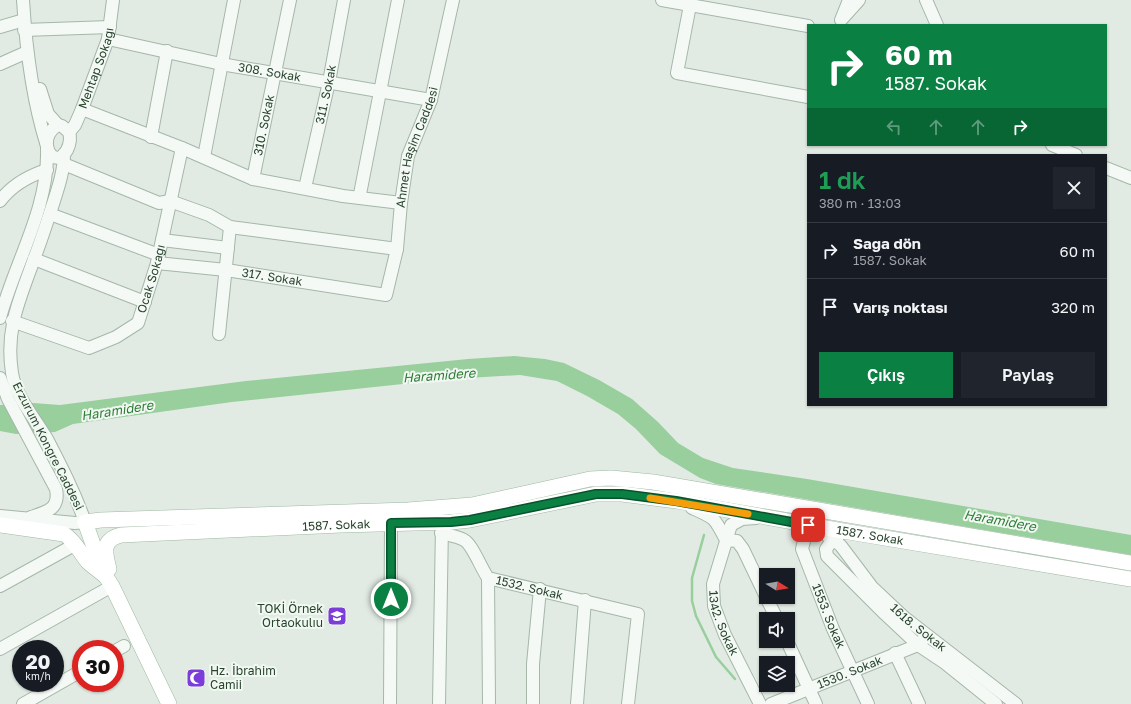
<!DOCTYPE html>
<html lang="tr">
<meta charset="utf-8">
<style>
:root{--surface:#171b24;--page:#20242c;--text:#f1f3f6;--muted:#9ea1a6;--line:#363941;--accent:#0b8043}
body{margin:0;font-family:"Golos Text",sans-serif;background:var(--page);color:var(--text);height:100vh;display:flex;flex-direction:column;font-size:15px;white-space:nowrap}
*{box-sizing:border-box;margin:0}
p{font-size:13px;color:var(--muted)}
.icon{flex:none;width:22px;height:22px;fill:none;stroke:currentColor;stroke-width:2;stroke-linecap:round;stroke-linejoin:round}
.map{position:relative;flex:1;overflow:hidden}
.panel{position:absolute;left:807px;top:154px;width:300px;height:252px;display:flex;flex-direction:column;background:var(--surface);border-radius:0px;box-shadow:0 1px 3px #0004}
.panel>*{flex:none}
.guide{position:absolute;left:807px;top:24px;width:300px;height:122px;border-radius:0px;box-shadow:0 1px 3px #0004;background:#0b8043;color:#fff;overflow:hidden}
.needle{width:26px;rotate:101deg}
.buttons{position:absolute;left:759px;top:568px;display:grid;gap:8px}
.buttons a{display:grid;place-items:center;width:36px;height:36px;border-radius:0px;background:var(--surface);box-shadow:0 1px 3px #0004;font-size:20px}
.speed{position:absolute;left:12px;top:640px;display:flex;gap:8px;font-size:20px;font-weight:700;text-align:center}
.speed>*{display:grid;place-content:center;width:52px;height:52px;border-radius:50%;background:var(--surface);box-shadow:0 1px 3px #0004;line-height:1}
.speed small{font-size:10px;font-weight:400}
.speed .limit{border:6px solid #d22;background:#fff;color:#111}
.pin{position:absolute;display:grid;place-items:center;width:34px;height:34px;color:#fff;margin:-17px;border-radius:8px;box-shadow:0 2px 6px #0006}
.me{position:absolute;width:44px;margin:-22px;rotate:0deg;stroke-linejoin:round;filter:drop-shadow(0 0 3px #0008)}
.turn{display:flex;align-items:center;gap:14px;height:84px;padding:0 12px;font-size:18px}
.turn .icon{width:52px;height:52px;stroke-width:2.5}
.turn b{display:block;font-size:28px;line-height:34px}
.lanes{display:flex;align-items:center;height:38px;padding:0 12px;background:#0003;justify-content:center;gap:20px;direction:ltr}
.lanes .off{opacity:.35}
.round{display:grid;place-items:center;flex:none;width:42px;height:42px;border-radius:0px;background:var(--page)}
.overview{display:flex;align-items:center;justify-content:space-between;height:68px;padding:0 12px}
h1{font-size:24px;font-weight:600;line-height:30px;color:#1e9e55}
.action{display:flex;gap:8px;margin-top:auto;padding:8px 12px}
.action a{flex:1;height:46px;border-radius:0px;background:var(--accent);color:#fff;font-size:16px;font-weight:600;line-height:46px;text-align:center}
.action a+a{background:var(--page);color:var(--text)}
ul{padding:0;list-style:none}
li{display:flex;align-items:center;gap:12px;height:56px;padding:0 12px;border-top:1px solid var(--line)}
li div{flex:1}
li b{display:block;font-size:15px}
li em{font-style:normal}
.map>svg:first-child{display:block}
.water{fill:#99ce9d}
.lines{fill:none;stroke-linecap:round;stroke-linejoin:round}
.stream{stroke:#99ce9d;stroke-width:2.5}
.minor-casing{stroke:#a6b6a9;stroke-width:14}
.major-casing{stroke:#9fb8a3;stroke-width:16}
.minor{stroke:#f4f9f5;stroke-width:12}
.major{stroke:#fff;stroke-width:15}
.route-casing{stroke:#07532c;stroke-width:10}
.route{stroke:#0b8043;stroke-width:7}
.slow{stroke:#f59e0b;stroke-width:7}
.labels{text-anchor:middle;stroke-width:4;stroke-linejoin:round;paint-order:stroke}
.street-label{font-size:12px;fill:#28442d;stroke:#f1f8f2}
.poi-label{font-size:12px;fill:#28442d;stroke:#f1f8f2;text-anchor:end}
.water-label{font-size:13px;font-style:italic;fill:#2e7c37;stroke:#f1f8f2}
</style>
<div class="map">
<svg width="1131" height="704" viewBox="0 0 1131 704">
<rect width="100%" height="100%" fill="#e1ebe3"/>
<path class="water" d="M514,356L545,359L564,363L599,380L632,399L658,422L678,443L703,458L733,468L807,479L1131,535V555L716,484L700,478L660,454L636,429L618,414L587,396L557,381L520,375L450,379L232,402L73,424L55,432L16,434L0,431V405L33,403L60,405L246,381L468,359Z"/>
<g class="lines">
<path class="stream" d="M704,535L692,578V601L696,616L716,657L735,679"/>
<defs>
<g id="minor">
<path d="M23,0C26,49 32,99 47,146"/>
<path d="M662,0L808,26"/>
<path d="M691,0L677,73L808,97"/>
<path d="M849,0L841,20L859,0"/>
<path d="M926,0L937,25"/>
<path d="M0,27L24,20"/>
<path d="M24,30L110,27"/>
<path id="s1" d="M108,39L221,64L431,100"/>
<path d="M0,64L27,52"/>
<path d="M40,89L48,114L58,125"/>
<path d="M82,109L182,148L253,179L343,196L401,203"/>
<path d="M58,125L62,126L69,132C71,138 70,144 67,150C54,173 34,139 58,125Z"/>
<path id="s2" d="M69,132L75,125L82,109L108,39L113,0"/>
<path d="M151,137L167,51"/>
<path d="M1052,145L1076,155"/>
<path d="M204,157L234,0"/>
<path d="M64,164L159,203L170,201L209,215L230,227L219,334"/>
<path d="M1106,168L1131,178"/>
<path id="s3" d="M253,179L290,0"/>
<path id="s4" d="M305,188L329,82L344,0"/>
<path d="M358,197L360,194L398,0"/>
<path d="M0,201C12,185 28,176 47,170"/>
<path d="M50,214L159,255"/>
<path d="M230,227L397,249"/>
<path d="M162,240L228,248"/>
<path d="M34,259L145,302"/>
<path id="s5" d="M157,263L226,270L386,295L397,249L401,203L408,156L431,100L453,0"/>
<path d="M0,318C15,262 49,208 47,149"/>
<path id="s6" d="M12,321L89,348L116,337L138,323L157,263L182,148"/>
<path d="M0,378L8,399L56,489C60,509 47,512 31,517"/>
<path id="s7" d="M800,507L808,525L833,539L841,546L872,587L905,618L1016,704"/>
<path d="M692,508C715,518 714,517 726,540"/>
<path d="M0,516L75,523L85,522C75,493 61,466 47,439C35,418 16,398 12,373C5,328 20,299 34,259C41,241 47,222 53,204C58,188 64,171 64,154"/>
<path id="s8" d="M756,518L742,519L731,525L713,584L714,606L725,635L760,704"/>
<path id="s9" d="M808,525L802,549L833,629L868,704"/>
<path id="s10" d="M441,533C448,535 457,536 464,540C472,544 481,568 488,578L638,614L628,704"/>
<path d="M839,535L833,539L826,549L827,556L885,614L918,645L945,663L996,704"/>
<path d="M726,540L737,541L743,549L766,597"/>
<path d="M488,578L489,704"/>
<path d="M0,586L76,544"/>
<path d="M766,597L777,619"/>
<path d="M787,641L816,704"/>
<path d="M0,649L112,586"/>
<path d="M115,651L124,646"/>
<path d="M895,653L919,704"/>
<path d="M23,704L81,671"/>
<path d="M390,704L391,523"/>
<path d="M439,704L442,525"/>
<path d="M533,704V664L540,589"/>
<path d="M577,704L585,600"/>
<path id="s11" d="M771,704L918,645L923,640"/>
</g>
<g id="major">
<path d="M0,525L64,534C75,541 79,551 87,561C92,566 98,570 104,575"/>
<path id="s12" d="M109,569C105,553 101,540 121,535L341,525L451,522L470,520L596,494H622L677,501L843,531L1131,579"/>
<path d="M169,704L112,586L103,572L85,522L101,520L408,510L472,505L590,479L611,478L653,482L1131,563"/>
</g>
</defs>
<use href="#minor" class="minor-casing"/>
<use href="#major" class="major-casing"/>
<use href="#minor" class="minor"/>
<use href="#major" class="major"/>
</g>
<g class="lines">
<defs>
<path id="route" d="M391,599V523L451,522L470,520L596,494H622L676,501L808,525"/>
</defs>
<use href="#route" class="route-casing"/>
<use href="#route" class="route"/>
<path class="slow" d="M650,498L748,514"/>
</g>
<defs>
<symbol id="school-square" viewBox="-11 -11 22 22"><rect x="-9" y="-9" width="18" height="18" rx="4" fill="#7c3cda" stroke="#f1f8f2"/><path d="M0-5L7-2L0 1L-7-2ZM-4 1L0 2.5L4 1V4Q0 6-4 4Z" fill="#fff"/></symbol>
<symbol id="mosque-square" viewBox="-11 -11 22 22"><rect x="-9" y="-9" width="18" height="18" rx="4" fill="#7c3cda" stroke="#f1f8f2"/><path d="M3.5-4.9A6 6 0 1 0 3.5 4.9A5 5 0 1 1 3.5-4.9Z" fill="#fff"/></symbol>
</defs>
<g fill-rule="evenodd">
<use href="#school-square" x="326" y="605" width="22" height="22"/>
<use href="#mosque-square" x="185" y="667" width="22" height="22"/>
</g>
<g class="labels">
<g class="street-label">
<text dy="4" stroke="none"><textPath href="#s2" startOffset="70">Mehtap Sokağı</textPath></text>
<text dy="4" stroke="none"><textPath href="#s1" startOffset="165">308. Sokak</textPath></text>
<text dy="4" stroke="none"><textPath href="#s4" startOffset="96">311. Sokak</textPath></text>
<text dy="4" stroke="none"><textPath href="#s3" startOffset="55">310. Sokak</textPath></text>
<text dy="4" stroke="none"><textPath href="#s5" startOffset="383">Ahmet Haşim Caddesi</textPath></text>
<text dy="4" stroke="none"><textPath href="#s5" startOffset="116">317. Sokak</textPath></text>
<text dy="4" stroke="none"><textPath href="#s6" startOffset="183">Ocak Sokağı</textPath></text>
<text transform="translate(48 446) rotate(63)" y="4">Erzurum Kongre Caddesi</text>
<text dy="4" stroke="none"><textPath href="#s12" startOffset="258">1587. Sokak</textPath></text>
<text dy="4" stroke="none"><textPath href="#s12" startOffset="798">1587. Sokak</textPath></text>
<text dy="4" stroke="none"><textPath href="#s10" startOffset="112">1532. Sokak</textPath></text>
<text dy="4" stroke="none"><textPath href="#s9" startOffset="97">1553. Sokak</textPath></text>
<text dy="4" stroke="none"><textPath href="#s8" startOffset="129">1342. Sokak</textPath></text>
<text dy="4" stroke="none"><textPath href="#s7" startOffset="172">1618. Sokak</textPath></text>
<text dy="4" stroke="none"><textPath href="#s11" startOffset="85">1530. Sokak</textPath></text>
</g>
<g class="poi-label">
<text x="323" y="613">TOKİ Örnek<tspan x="323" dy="14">Ortaokulıu</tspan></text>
<text x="210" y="675" text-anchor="start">Hz. İbrahim<tspan x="210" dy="14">Camii</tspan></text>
</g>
<g class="water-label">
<text transform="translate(439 375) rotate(-4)" y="5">Haramidere</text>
<text transform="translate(117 410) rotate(-9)" y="5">Haramidere</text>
<text transform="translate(1000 520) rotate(10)" y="5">Haramidere</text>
</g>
</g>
</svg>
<div class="buttons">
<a><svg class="needle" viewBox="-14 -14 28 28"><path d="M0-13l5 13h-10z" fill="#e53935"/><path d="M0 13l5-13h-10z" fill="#9ea1a6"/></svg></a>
<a><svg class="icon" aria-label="sound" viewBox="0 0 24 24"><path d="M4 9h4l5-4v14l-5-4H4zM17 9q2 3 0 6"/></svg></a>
<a><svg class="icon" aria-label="layers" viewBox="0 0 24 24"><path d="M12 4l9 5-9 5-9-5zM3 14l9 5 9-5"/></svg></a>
</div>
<div class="speed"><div>20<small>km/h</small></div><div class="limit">30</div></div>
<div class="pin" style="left:808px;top:525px;background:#d93025"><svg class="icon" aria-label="arrive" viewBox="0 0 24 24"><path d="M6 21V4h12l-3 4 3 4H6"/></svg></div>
<svg class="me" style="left:391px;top:599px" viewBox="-20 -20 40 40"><circle r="17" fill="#0b8043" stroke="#fff" stroke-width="3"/><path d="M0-11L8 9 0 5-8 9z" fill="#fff"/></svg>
<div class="guide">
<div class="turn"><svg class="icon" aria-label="right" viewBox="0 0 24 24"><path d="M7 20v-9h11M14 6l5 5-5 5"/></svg><div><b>60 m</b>1587. Sokak</div></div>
<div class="lanes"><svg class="icon off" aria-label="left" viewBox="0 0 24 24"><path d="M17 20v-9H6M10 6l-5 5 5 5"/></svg><svg class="icon off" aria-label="ahead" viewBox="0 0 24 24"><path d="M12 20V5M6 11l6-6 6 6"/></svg><svg class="icon off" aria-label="ahead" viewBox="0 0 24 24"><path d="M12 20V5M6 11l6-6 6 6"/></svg><svg class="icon" aria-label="right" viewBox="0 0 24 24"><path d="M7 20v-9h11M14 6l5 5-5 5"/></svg></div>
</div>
<section class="panel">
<div class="overview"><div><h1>1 dk</h1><p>380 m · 13:03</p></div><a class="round"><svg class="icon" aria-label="close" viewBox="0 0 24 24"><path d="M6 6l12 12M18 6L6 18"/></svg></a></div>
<ul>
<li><svg class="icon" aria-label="right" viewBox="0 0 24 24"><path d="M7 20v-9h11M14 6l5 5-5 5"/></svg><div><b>Sağa dön</b><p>1587. Sokak</p></div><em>60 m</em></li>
<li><svg class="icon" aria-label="arrive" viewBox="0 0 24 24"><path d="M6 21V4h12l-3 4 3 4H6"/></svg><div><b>Varış noktası</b></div><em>320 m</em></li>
</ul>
<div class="action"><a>Çıkış</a><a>Paylaş</a></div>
</section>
</div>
